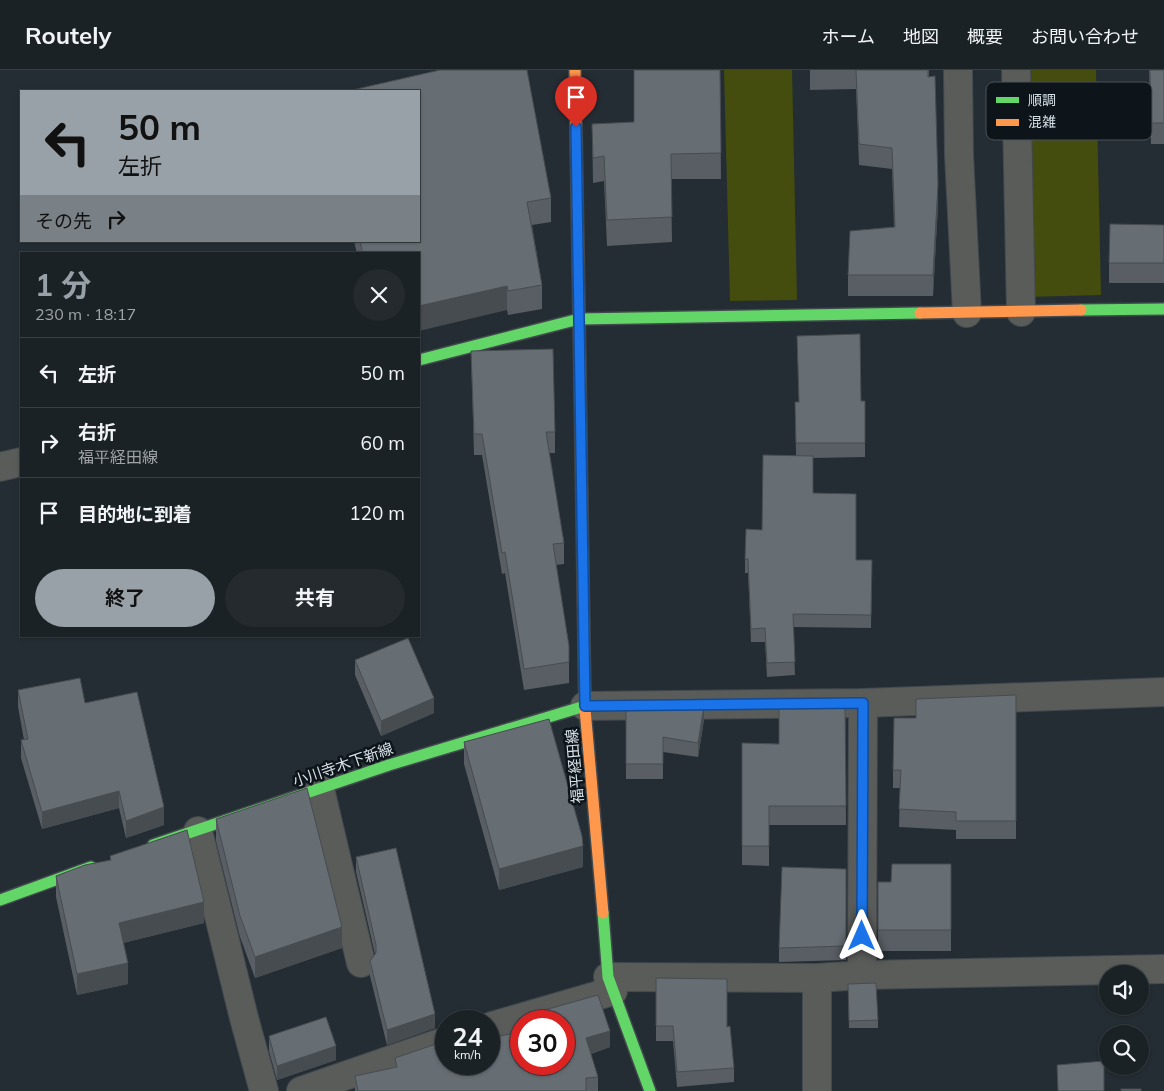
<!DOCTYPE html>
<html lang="ja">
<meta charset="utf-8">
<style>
:root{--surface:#1b2226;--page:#242a2e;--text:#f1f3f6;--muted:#a0a4a7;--line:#393f43;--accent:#98a1a8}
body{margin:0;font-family:Mulish,"Noto Sans JP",sans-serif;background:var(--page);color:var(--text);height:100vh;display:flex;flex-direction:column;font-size:19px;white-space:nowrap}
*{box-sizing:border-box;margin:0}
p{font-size:16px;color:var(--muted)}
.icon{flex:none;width:28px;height:28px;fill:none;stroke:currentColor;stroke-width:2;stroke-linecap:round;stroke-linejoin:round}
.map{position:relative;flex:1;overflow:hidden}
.details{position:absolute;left:20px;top:182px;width:400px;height:385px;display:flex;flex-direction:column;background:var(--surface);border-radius:0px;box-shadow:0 1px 4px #0004,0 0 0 1px var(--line)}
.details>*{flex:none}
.hud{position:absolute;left:20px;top:20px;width:400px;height:152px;border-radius:0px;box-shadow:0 1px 4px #0004,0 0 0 1px var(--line);background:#98a1a8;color:#111;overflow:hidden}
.fabs{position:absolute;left:1099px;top:895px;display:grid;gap:10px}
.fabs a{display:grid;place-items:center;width:50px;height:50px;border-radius:50%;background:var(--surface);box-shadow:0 1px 4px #0004,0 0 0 1px var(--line);font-size:25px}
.speed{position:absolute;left:435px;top:940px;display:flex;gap:10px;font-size:25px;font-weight:700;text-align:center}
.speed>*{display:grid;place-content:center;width:65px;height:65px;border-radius:50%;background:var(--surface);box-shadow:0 1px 4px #0004,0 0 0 1px var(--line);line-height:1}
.speed small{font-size:12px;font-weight:400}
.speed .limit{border:8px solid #d22;background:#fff;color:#111}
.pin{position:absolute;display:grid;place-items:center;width:42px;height:42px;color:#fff;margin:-51px -21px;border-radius:50% 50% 50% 0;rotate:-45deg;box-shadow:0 0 5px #0007}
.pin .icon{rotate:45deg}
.me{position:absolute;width:55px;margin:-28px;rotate:0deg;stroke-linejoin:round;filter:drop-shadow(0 0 4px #0008)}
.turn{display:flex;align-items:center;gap:18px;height:105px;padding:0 15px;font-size:22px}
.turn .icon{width:65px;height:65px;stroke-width:2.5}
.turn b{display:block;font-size:35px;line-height:42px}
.then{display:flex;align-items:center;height:48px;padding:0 15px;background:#0003;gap:10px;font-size:19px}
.round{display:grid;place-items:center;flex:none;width:52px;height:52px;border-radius:26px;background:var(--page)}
.overview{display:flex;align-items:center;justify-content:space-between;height:85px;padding:0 15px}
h1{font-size:30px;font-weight:700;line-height:38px;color:var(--accent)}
.cta{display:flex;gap:10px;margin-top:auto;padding:10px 15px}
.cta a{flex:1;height:58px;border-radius:30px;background:var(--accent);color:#111;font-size:20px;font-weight:700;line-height:58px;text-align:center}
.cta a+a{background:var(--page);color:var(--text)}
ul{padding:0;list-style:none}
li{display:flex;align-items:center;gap:15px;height:70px;padding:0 15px;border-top:1px solid var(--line)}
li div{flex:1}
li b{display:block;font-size:19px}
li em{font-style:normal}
header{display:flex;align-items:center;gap:30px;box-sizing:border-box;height:70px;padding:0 25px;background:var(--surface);border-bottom:1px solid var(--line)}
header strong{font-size:24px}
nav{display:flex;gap:28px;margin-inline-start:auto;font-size:18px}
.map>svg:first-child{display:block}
.green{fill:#444d0e}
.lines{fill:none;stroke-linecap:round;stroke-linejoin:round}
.street-casing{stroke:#42494e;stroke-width:30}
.fast-casing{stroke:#42494e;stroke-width:14}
.slow-casing{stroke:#42494e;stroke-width:14}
.street{stroke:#5a5c5a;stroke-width:28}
.fast{stroke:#63d668;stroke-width:11}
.slow{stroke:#ff974d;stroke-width:11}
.wall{fill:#585e63}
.shaded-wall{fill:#474c50}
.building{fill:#666d73;stroke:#474c50}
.route-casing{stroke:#114b97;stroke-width:12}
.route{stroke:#1a73e8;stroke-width:9}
.labels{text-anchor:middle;stroke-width:5;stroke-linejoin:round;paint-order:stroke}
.street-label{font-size:15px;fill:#d6e0e7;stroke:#0e151a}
.key{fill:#0e151a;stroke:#4a5258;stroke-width:1}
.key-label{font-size:14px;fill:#d6e0e7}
</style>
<header>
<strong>Routely</strong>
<nav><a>ホーム</a><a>地図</a><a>概要</a><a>お問い合わせ</a></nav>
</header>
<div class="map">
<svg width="1164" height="1021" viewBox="0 0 1164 1021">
<rect width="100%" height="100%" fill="#242d33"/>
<g class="green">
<path d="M724,0H792L797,230L730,231Z"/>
<path d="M1024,0H1096L1101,225L1027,227Z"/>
</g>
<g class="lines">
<defs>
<g id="street">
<path d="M958,0L959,85L967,243"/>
<path d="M1016,0L1021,242"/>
<path d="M0,397L21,392"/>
<path d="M585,636L863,633L1164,622"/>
<path d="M320,719L361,893"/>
<path d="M198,761L244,948L264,1021"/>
<path d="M862,905L1164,899"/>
<path d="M608,907L817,908L862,905L863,633"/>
<path d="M817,908V1021"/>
<path d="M489,957L613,921"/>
<path d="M301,1021L446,971"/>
</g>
<g id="fast">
<path d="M1081,240L1164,239"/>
<path d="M579,244L585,639"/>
<path d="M419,290L579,249L920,243"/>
<path d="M153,775L389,695L585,636"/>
<path d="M0,830L91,797"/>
<path d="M603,843L608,907L650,1021"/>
</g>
<g id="slow">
<path d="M575,0L579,244"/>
<path d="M920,243L1081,240"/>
<path d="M585,639L603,843"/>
</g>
</defs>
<use href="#street" class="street-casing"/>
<use href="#fast" class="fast-casing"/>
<use href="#slow" class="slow-casing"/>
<use href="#street" class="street"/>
<use href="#fast" class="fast"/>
<use href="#slow" class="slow"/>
</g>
<g class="wall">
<path d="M440,0L551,128V152L532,155L542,215V239L508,245L507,240L419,184H357L354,171H419Z"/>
<path d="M720,0L721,109H671L672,172L607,176L604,111L593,113L592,54L634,53Z"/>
<path d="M810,0H929V7L938,135L933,226H848V205L894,157L892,99L859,95L856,19L810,20Z"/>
<path d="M1149,0H1164V74H1151Z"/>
<path d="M1164,155V213H1109V193Z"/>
<path d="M797,266L861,331H865V387L813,388V423L856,490H872L871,558L793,557L795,605L767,607L765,572H751L748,503H745V489L762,460L796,385L795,332H799Z"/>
<path d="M471,281L555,362V383H549L564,473V494L556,495L569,576V613L524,620L505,503L502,504L482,385H474Z"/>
<path d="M355,590L434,643L381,666L355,605Z"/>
<path d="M18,620L85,633L164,755L126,768L119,738L42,759L21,688V670H24L18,637Z"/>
<path d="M1016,625V769H956V760L899,757L900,718H893V700L916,648V629Z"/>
<path d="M845,633L846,755H769V796L742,795V673L779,674Z"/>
<path d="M626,637L704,650L698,687L663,682V709H626Z"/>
<path d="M464,672L583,797L499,820L464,694Z"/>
<path d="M216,749L342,878L255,908L240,867L216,771Z"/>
<path d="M110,786L204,853L123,873L128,914L77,925L56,827V806L110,790Z"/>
<path d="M356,787L435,958L387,975L370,906V891L375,884L356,802Z"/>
<path d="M951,794V881H878V812H891Z"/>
<path d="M846,799V890L779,892V878Z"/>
<path d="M656,908L727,957L734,998V1012L677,1017L673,971H656Z"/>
<path d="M848,914L878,950V958H849Z"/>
<path d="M598,925L610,961V977L591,984L598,1007V1021H355V1006L395,998V988L442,972L443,975H446V994H489V968L521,962V994H564V951H534V943Z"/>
<path d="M269,966L336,990L277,1010L269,981Z"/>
</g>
<g class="shaded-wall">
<path d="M938,114V135L933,226V205Z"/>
<path d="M507,216V240L419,261V236Z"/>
<path d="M434,628V643L381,666V651Z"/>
<path d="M704,636V650L698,687V673Z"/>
<path d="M119,721V738L42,759V742Z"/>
<path d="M164,737V755L126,768V751Z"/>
<path d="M583,776V797L499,820V799Z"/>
<path d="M204,832V853L119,874V853Z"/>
<path d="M342,857V878L255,908V887Z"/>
<path d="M128,893V914L77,925V904Z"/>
<path d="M435,944V958L387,975V960Z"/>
<path d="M610,961V977L586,985V968Z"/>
<path d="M336,976V990L277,1010V996Z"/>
</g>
<g class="building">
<path d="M440,0H527L551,128L527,132L542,215L508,221L507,216L419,236V184H363L360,171H419V21H348Z"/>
<path d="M634,0H720L721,83L671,84L672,147L607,150L604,86L593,88L592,54L634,52Z"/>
<path d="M856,0H928V7L935,6L938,114L933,205H848L850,161L895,157L892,78L859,74Z"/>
<path d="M1150,0H1164V53H1151Z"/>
<path d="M1110,154L1164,155V193H1109Z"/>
<path d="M860,264L861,331H865V373H796L795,332H799L797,266Z"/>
<path d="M553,279L555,362H546L564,473L553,474L569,576V592L524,599L505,482L502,483L482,364H474L471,281Z"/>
<path d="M763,385L813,386V423L856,424V490H872L871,545L793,544L795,592L767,593L765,558L751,559L748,489H745L746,459L762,460Z"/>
<path d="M408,568L434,628L381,651L355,590Z"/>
<path d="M80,608L85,633L137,622L164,737L126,751L119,721L42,742L21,670L28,669L18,620Z"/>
<path d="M1016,625V751H956V742L899,739L901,700H893L894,648H916V629Z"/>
<path d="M779,633H845L846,736H769V776H742V673L779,674Z"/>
<path d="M704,636L698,673L663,667V694H626V637Z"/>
<path d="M549,649L582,766L583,776L499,799L464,672Z"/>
<path d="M307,718L342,857L255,887L240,846L216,749Z"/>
<path d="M187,760L204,832L119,853L128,893L77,904L56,806L85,795L111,790L110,786Z"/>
<path d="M396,778L435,944L387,960L370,891L376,883V875L356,787Z"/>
<path d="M892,794H951V860H878V812H891Z"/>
<path d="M782,797L846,799V876L779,878Z"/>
<path d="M656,908L727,909V957L730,956L734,998L677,1002L673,956H656Z"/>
<path d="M876,913L878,950L849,951L848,914Z"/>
<path d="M598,925L610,961L586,968L598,1007L586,1008V1021H358L355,1006L397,997L395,988L442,972L443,975H446V994H489V968L521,962V994H564V951H537L534,943Z"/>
<path d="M326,947L336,976L277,996L269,966Z"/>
<path d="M1104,991V1021H1058L1057,995Z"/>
<rect x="1121" y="1019" width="20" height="2"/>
</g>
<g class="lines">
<defs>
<path id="route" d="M576,57L585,636L863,633L862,866"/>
</defs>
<use href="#route" class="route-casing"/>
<use href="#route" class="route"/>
</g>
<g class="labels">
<g class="street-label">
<text transform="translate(343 695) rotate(-19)" y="5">小川寺木下新線</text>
<text transform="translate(575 696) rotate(-95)" y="5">福平経田線</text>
</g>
</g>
<rect x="986" y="12" width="166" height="58" rx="8" class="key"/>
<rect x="996" y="27" width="23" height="6" fill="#63d668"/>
<rect x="996" y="49" width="23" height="7" fill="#ff974d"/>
<g class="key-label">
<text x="1028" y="35">順調</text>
<text x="1028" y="57">混雑</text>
</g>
</svg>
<div class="fabs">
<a><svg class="icon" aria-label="sound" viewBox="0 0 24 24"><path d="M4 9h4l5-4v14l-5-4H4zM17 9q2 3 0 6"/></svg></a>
<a><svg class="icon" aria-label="search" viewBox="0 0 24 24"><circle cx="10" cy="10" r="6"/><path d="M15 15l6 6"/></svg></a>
</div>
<div class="speed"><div>24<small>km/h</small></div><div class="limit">30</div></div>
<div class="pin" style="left:576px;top:57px;background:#d93025"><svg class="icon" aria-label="arrive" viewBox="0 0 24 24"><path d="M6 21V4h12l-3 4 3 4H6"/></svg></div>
<svg class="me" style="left:862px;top:866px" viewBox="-20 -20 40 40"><path d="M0-17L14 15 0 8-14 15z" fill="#1a73e8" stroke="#fff" stroke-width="4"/></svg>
<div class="hud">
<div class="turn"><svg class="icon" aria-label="left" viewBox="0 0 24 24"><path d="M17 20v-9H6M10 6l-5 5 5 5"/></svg><div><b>50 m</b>左折</div></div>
<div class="then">その先<svg class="icon" aria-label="right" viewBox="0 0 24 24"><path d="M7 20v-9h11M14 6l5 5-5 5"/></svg></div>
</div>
<section class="details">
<div class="overview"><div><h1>1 分</h1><p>230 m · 18:17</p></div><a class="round"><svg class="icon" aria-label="close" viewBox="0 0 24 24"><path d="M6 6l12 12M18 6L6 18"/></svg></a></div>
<ul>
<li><svg class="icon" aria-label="left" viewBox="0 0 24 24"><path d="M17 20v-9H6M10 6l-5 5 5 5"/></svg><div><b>左折</b></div><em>50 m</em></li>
<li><svg class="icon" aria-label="right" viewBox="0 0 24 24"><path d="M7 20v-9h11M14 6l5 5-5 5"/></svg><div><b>右折</b><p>福平経田線</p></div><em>60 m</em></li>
<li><svg class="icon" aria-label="arrive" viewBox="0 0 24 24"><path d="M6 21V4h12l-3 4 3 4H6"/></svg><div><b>目的地に到着</b></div><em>120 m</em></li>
</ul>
<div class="cta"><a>終了</a><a>共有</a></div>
</section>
</div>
